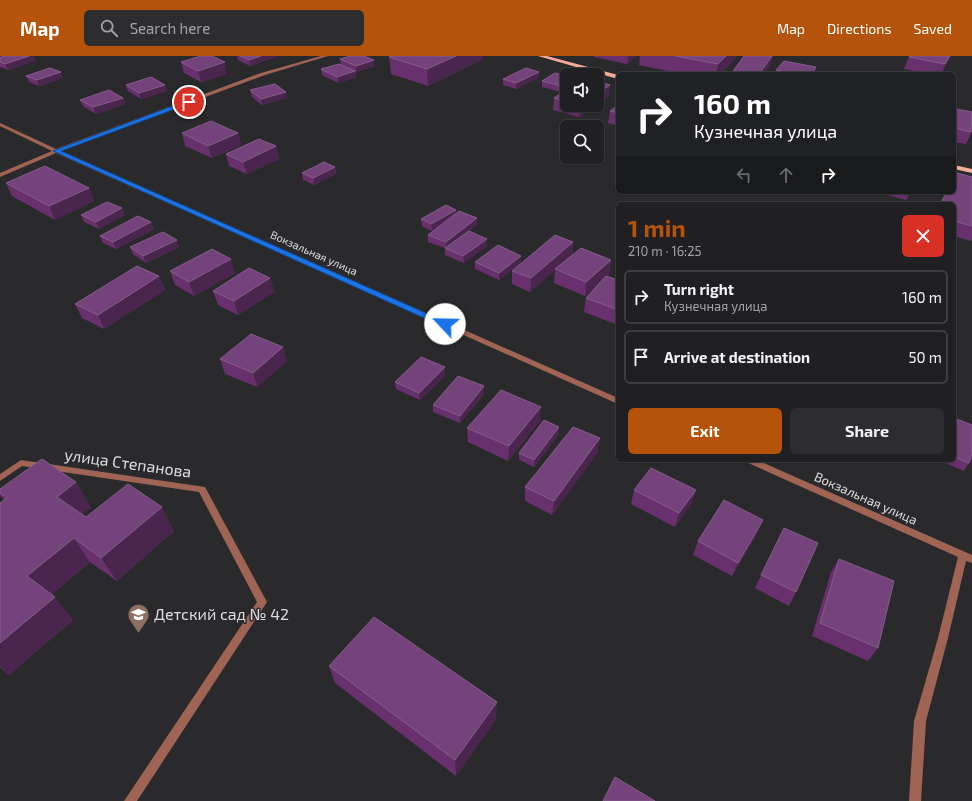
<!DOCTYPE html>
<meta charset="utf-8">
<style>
:root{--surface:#202022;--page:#2d2d2f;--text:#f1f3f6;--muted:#a2a3a5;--line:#3d3e40;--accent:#b45309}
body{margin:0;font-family:"Exo 2",sans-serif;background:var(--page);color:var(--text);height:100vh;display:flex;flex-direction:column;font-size:15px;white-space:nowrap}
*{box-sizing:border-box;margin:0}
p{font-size:13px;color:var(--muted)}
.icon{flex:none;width:22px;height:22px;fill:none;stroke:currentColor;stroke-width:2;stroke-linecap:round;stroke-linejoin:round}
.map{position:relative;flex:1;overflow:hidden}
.side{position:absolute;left:616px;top:146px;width:340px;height:260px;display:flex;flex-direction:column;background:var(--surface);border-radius:6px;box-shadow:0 1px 3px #0004,0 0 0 1px var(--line)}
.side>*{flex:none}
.top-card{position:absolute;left:616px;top:16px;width:340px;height:122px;border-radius:6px;box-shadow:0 1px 3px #0004,0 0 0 1px var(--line);background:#202124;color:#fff;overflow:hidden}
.controls{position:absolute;left:560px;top:12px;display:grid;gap:8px}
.controls a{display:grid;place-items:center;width:44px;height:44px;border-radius:6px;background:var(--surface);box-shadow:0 1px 3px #0004,0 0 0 1px var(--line);font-size:20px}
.pin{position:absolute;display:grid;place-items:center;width:34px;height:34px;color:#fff;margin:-17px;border:2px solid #fff;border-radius:50%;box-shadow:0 1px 4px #0007}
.me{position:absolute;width:44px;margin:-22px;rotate:294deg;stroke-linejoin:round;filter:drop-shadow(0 0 3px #0008)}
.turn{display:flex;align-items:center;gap:14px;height:84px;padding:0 12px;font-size:18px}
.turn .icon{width:52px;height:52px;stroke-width:2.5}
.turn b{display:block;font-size:28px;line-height:34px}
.lanes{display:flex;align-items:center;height:38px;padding:0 12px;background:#0003;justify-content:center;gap:20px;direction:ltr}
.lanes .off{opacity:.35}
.round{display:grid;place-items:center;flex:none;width:42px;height:42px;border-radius:6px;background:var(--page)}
.headline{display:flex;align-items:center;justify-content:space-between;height:68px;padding:0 12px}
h1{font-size:24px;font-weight:700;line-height:30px;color:var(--accent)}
.primary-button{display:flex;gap:8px;margin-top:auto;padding:8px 12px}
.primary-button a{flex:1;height:46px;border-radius:6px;background:var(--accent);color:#fff;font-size:16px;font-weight:700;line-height:46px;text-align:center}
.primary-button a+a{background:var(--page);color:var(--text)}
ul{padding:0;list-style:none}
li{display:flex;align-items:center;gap:12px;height:54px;margin:0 8px 6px;padding:0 4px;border:2px solid var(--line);border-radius:6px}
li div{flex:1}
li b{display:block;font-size:15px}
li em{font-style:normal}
header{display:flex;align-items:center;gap:24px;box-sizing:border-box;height:56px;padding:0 20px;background:var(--accent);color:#fff}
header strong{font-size:19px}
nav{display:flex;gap:22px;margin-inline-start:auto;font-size:14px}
.search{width:280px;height:36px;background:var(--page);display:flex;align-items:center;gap:10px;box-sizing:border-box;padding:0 14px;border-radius:6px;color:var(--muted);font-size:15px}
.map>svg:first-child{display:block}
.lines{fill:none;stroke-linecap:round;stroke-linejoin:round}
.street{fill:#a06454;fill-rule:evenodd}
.primary{fill:#f7ac99;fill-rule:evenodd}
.wall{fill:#68316e}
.shaded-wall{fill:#4a264f}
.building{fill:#74437b;stroke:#855c8a}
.route{fill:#1a73e8;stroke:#114b97}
.labels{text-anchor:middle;stroke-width:3;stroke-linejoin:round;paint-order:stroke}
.far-street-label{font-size:11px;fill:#dddddf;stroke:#2a2a2d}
.street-label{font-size:13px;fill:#dddddf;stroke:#2a2a2d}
.near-street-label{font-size:16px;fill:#dddddf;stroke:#2a2a2d}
.near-poi-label{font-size:16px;fill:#dddddf;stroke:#2a2a2d;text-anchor:start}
</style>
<header>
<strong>Map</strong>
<div class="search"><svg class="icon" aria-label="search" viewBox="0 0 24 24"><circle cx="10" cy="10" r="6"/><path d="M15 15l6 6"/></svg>Search here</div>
<nav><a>Map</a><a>Directions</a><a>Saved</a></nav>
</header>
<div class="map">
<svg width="972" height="745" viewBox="0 0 972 745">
<rect width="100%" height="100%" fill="#2a2a2d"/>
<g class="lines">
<g class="street">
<path d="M321,0H328L265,19L60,95L618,342V348L56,97L0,121V117L52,95L0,70V67L56,93L261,17Z"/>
<path d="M21,404L205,431L267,546L137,745H124L257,546L199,436L22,410L0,425V418Z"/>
<path d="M745,404H757L972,499V507L966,505L948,582L926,665L921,745H909L914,665L938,582L958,501L746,406Z"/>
</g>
<g class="primary">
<path d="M538,0H547L618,19V23Z"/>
<path d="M954,109L972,113V117L954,113Z"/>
</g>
</g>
<g class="wall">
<path d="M0,0H33L35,5L8,14L0,11Z"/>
<path d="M237,0H276V1L250,10L238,4Z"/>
<path d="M594,0H636L627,8L594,1Z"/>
<path d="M640,0H737L721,18H682L639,9Z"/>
<path d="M950,0L945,11L941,18H931L904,13L909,1Z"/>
<path d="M389,1L483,3L428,30L391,18Z"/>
<path d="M340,3L374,4V10L357,16L356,15V21L338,27L322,19L321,13L341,8Z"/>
<path d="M181,6L227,18L201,26L184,17Z"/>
<path d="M776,14L814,18H775Z"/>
<path d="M539,16L538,22L516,33L503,29V23Z"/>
<path d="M26,20L63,22L39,30L29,26Z"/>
<path d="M567,20V32L561,36L542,31V25Z"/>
<path d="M126,29H165L167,35L141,43L128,35Z"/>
<path d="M567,33V49H597L579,61L553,54L554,42Z"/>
<path d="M250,34L286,36L287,42L262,49L252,41Z"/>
<path d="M123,42L125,48L96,58L83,50L80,44Z"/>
<path d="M618,49V70L608,67L610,55Z"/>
<path d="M954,56L972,75L966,88L954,86Z"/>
<path d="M182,77H238L241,89L212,102L185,90Z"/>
<path d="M276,90L279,103L247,118L229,110L226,98Z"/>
<path d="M335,111L336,118L314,129L303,124L302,117Z"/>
<path d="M972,121V184L971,185L954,180V148Z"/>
<path d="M6,127L89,132L94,145L55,164L12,140Z"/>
<path d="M876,136H911L906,144Z"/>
<path d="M456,157L477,168L463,180L487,190L464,207L445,199V192L428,186V179L436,173L432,175L422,170L421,163Z"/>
<path d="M81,159H125L99,173L84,166Z"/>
<path d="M151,166L154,173L116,193L103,187L100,180Z"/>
<path d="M177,184L179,191L146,207L133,198L130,191Z"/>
<path d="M573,186L572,199L611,204L609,218L607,220L618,224V269L584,256L586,242L606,221L585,240L554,227L555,214L530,236L512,228V215Z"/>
<path d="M521,200V207L499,224L475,213V206Z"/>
<path d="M170,215L235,217L194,240L175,229Z"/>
<path d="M159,220L165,234L104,273L82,262L75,248Z"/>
<path d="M270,222L274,236L238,259L218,249L213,235Z"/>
<path d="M283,291L287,305L257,331L225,318L220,303Z"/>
<path d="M445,319L420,344L396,333L395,326Z"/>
<path d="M484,338L460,367L433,356V349Z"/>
<path d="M954,362L969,407L964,415L938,404H954Z"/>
<path d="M540,365L508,405L468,386L467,372Z"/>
<path d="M559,371V378L534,411L519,404V397Z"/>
<path d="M600,382L597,397L552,459L525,445V431Z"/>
<path d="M0,433L91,451L82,458L86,461L174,475L117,525L90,506L52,538L73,564L9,619L0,611V447L4,444L0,439Z"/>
<path d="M634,434H696L691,448L675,471L631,448Z"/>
<path d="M784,472L796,536L789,550L755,532Z"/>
<path d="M757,478L732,520L693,499L698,485Z"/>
<path d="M839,503L878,592L868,605L812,580L831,516Z"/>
<path d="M329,610L496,663L456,720L335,627Z"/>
</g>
<g class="shaded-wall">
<path d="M29,0H33L35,5L8,14L5,8Z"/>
<path d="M261,0H276V1L250,10L249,4Z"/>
<path d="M456,0H483V3L428,30L427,13Z"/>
<path d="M628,0H636L627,8Z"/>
<path d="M726,0H737L721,18H716L718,8Z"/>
<path d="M772,0H773L771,8L764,18H759Z"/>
<path d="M950,0L945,11L941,18L945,8Z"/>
<path d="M374,4V10L357,16L356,10Z"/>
<path d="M225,6L227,18L201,26L198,15Z"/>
<path d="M816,11L814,18H812Z"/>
<path d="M355,15L356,21L338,27L337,21Z"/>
<path d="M61,16L63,22L39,30L37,24Z"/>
<path d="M539,16L538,22L516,33V27Z"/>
<path d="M567,26V32L561,36L562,30Z"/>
<path d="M165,29L167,35L141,43L139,37Z"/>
<path d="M610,29L609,41L597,49V38Z"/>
<path d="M286,36L287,42L262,49L261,43Z"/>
<path d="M123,42L125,48L96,58L93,51Z"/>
<path d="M580,49H597L579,61Z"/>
<path d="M238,77L241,89L212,102L208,90Z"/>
<path d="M276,90L279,103L247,118L243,106Z"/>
<path d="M335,111L336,118L314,129L313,122Z"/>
<path d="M89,132L94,145L55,164L49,150Z"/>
<path d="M122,152L125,159L99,173L96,166Z"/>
<path d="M456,154L457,161L432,175L431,168Z"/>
<path d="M477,162V168L446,193V186Z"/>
<path d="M151,166L154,173L116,193L113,186Z"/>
<path d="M487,183V190L464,207L463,200Z"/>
<path d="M177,184L179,191L146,207L143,200Z"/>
<path d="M573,186L572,199L555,213V214L530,236L531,222Z"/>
<path d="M521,200V207L499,224V217Z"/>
<path d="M231,203L235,217L194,240L189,226Z"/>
<path d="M611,204L609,218L585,240L586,226Z"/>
<path d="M159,220L165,234L104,273L98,259Z"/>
<path d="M270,222L274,236L238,259L234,245Z"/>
<path d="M283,291L287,305L257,331L253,317Z"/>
<path d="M445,311V319L420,344L419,337Z"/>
<path d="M484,330V338L460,367V360Z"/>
<path d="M541,351L540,365L508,405L509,390Z"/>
<path d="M559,371V378L534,411V404Z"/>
<path d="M600,382L597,397L552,459L554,445Z"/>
<path d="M76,426L91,451L73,465L57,441Z"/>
<path d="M696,434L691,448L675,471L679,457Z"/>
<path d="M162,451L174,475L117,525L101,502Z"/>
<path d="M763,464L757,478L732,520L738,507Z"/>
<path d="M74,482L90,506L46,543L27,520Z"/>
<path d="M55,541L73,564L9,619L0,610V587Z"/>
<path d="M497,646L496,663L456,720L455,704Z"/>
</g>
<g class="building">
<path d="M5,0H29L5,8L0,6V2Z"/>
<path d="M201,0H212L225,6L198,15L181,6Z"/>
<path d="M240,0H261L249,4Z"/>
<path d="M350,0H364L374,4L356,10L340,3Z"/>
<path d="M393,0H456L427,13L389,1Z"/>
<path d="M675,0H726L718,8Z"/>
<path d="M744,0H772L759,18H731Z"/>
<path d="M910,0H950L945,8L909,1Z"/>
<path d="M784,5L816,11L812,18H795L776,14Z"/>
<path d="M339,8L355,15L337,21L321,13Z"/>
<path d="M50,12L61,16L37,24L26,20Z"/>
<path d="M526,12L539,16L516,27L503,23Z"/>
<path d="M555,17L567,20V26L562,30L542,25Z"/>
<path d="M151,21L165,29L139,37L126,29Z"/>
<path d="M597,25L610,29L597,38Z"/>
<path d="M275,28L286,36L261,43L250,34Z"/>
<path d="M567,33V46L554,42Z"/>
<path d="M109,34L123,42L93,51L80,44Z"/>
<path d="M618,49V57L610,55Z"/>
<path d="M956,53L972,56L971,76L954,72V56Z"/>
<path d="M211,65L238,77L208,90L182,77Z"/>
<path d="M259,83L276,90L243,106L226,98Z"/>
<path d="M324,106L335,111L313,122L302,117Z"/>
<path d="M45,110L89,132L49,150L6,127Z"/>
<path d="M957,117L972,121V170L954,165V148H940L947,136H954V123Z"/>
<path d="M107,146L122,152L96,166L81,159Z"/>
<path d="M446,149L456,154L431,168L421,163Z"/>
<path d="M459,155L477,162L446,186L428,179Z"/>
<path d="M138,160L151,166L113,186L100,180Z"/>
<path d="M469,175L487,183L463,200L445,192Z"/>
<path d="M163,176L177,184L143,200L130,191Z"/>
<path d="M555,179L573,186L531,222L512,215Z"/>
<path d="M498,189L521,200L499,217L475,206Z"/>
<path d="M581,192L611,204L586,226L555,213Z"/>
<path d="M212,193L231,203L189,226L170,215Z"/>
<path d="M137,210L159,220L98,259L75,248Z"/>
<path d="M249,212L270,222L234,245L213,235Z"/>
<path d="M606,220L618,224V254L586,242Z"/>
<path d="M251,278L283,291L253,317L220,303Z"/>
<path d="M421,301L445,311L419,337L395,326Z"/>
<path d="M458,320L484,330L460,360L433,349Z"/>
<path d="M501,334L541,351L509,390L467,372Z"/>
<path d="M954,362L972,369V398L969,407L954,401Z"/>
<path d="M544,364L559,371L534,404L519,397Z"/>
<path d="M573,371L600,382L554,445L525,431Z"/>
<path d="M42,403L76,426L57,441L86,461L128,428L162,451L101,502L74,482L27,520L55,541L0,587V447L7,442L0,437V433Z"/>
<path d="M651,412L696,434L679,457L634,434Z"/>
<path d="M724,444L763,464L738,507L698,485Z"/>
<path d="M784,472L818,487L796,536L761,519Z"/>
<path d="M839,503L894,525L878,592L820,567Z"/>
<path d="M374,561L497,646L455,704L329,610Z"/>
<path d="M615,721L655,745H603Z"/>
</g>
<path class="route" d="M189,44L192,46L191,47L61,95L448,267V270H442L53,95Z"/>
<defs>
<symbol id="school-pin" viewBox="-11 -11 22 30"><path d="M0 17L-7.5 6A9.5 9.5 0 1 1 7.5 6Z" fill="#8d6e63" stroke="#2a2a2d"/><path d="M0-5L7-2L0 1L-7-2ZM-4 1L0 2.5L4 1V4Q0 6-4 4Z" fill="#fff"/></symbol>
</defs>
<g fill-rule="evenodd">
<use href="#school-pin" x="126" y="546" width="25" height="34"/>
</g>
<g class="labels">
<g class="far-street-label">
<text transform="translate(314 197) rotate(24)" y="4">Вокзальная улица</text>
</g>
<g class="street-label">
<text transform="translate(866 442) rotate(24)" y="5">Вокзальная улица</text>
</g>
<g class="near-street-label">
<text transform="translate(128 407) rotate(8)" y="6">улица Степанова</text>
</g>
<g class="near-poi-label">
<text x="154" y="564">Детский сад № 42</text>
</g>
</g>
</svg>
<div class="controls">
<a><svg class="icon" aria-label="sound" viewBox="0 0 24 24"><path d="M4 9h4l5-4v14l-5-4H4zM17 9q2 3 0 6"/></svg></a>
<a><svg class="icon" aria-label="search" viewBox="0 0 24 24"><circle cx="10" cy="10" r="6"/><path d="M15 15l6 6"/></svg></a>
</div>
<div class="pin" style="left:189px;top:46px;background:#d93025"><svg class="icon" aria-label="arrive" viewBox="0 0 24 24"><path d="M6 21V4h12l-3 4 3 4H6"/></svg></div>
<svg class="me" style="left:445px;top:268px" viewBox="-20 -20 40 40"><circle r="19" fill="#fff"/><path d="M0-13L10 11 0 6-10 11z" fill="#1a73e8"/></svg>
<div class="top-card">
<div class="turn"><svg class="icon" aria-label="right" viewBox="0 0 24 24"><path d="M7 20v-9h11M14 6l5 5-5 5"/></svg><div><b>160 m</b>Кузнечная улица</div></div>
<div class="lanes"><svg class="icon off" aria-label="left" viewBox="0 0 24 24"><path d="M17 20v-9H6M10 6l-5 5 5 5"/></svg><svg class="icon off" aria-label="ahead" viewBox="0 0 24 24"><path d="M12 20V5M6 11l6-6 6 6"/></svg><svg class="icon" aria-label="right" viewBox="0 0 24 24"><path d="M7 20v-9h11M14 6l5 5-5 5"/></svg></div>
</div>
<section class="side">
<div class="headline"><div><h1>1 min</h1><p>210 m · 16:25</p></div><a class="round" style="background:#d93025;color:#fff"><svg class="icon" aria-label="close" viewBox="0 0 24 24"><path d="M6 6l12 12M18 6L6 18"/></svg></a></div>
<ul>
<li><svg class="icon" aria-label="right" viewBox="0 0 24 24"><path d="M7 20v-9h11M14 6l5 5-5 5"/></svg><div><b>Turn right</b><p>Кузнечная улица</p></div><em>160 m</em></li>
<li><svg class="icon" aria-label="arrive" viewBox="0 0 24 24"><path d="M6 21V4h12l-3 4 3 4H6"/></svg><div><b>Arrive at destination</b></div><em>50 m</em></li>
</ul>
<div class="primary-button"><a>Exit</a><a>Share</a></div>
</section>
</div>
